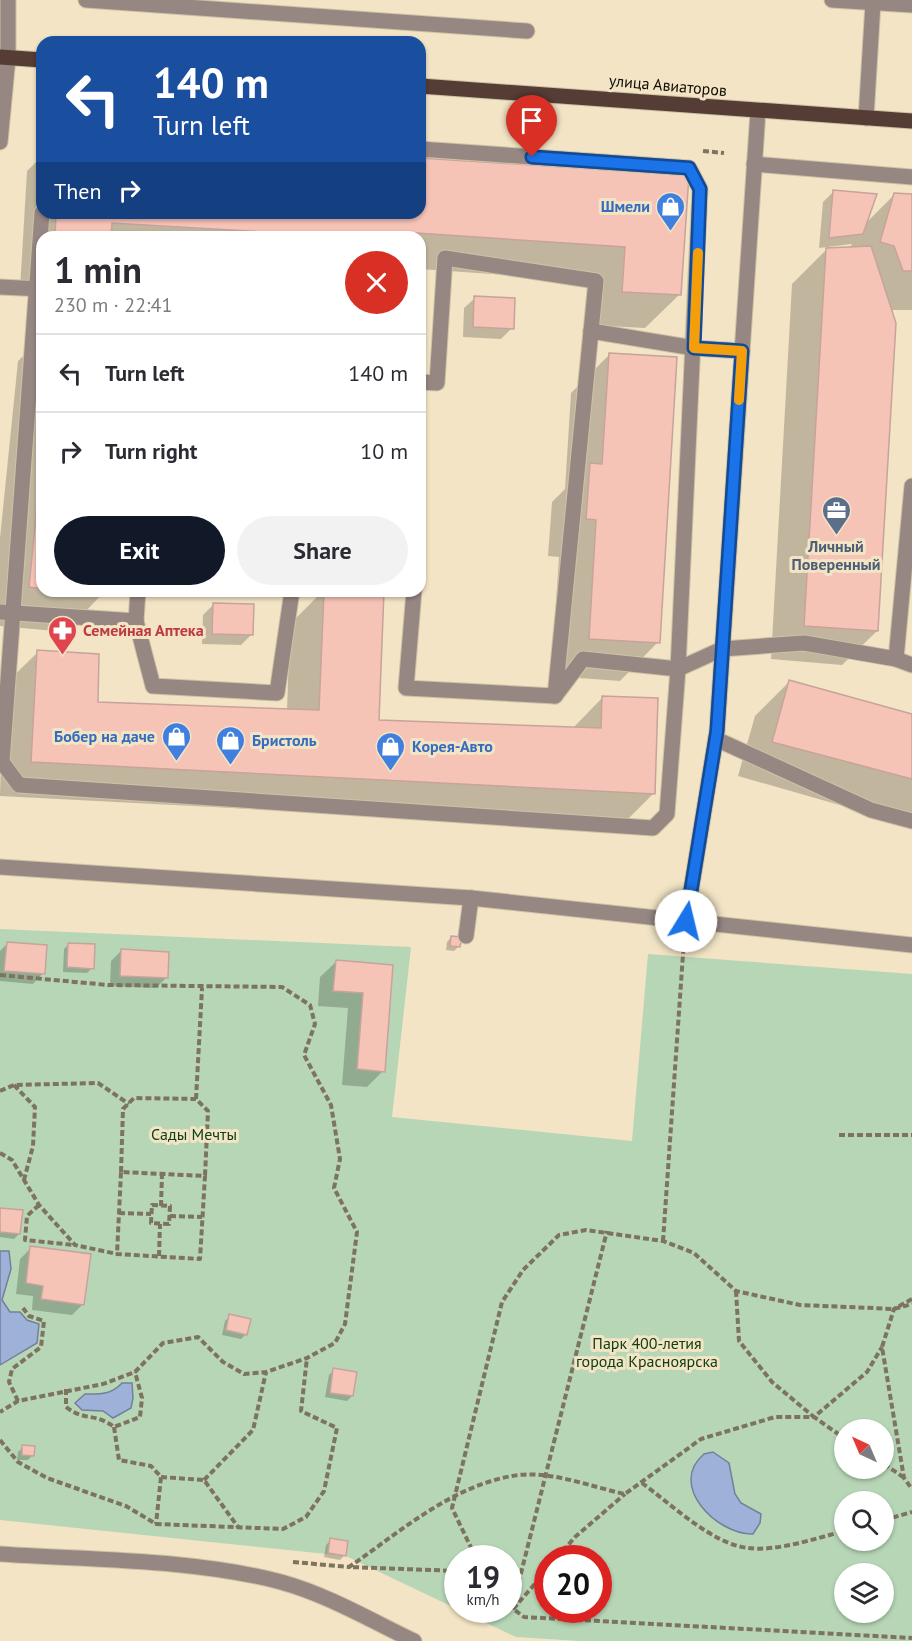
<!DOCTYPE html>
<meta charset="utf-8">
<style>
:root{--surface:#fff;--page:#f2f2f3;--text:#2b2b33;--muted:#7c7c81;--line:#e1e1e2;--accent:#111827}
body{margin:0;font-family:"PT Sans",sans-serif;background:var(--page);color:var(--text);height:100vh;display:flex;flex-direction:column;font-size:22px;white-space:nowrap}
*{box-sizing:border-box;margin:0}
p{font-size:20px;color:var(--muted)}
.icon{flex:none;width:33px;height:33px;fill:none;stroke:currentColor;stroke-width:2;stroke-linecap:round;stroke-linejoin:round}
.map{position:relative;flex:1;overflow:hidden}
.side{position:absolute;left:36px;top:231px;width:390px;height:366px;display:flex;flex-direction:column;background:var(--surface);border-radius:18px;box-shadow:0 2px 4px #0004}
.side>*{flex:none}
.hud{position:absolute;left:36px;top:36px;width:390px;height:183px;border-radius:18px;box-shadow:0 2px 4px #0004;background:#1a4fa0;color:#fff;overflow:hidden}
.needle{width:39px;rotate:316deg}
.tools{position:absolute;left:834px;top:1419px;display:grid;gap:12px}
.tools a{display:grid;place-items:center;width:60px;height:60px;border-radius:50%;background:var(--surface);box-shadow:0 2px 4px #0004;font-size:30px}
.speed{position:absolute;left:444px;top:1545px;display:flex;gap:12px;font-size:30px;font-weight:700;text-align:center}
.speed>*{display:grid;place-content:center;width:78px;height:78px;border-radius:50%;background:var(--surface);box-shadow:0 2px 4px #0004;line-height:1}
.speed small{font-size:15px;font-weight:400}
.speed .limit{border:9px solid #d22;background:#fff;color:#111}
.pin{position:absolute;display:grid;place-items:center;width:51px;height:51px;color:#fff;margin:-62px -26px;border-radius:50% 50% 50% 0;rotate:-45deg;box-shadow:0 0 6px #0007}
.pin .icon{rotate:45deg}
.me{position:absolute;width:66px;margin:-33px;rotate:9deg;stroke-linejoin:round;filter:drop-shadow(0 0 4px #0008)}
.turn{display:flex;align-items:center;gap:21px;height:126px;padding:0 18px;font-size:27px}
.turn .icon{width:78px;height:78px;stroke-width:2.5}
.turn b{display:block;font-size:42px;line-height:51px}
.then{display:flex;align-items:center;height:57px;padding:0 18px;background:#0003;gap:12px;font-size:22px}
.round{display:grid;place-items:center;flex:none;width:63px;height:63px;border-radius:32px;background:var(--page)}
.summary{display:flex;align-items:center;justify-content:space-between;height:102px;padding:0 18px}
h1{font-size:36px;font-weight:800;line-height:45px}
.action{display:flex;gap:12px;margin-top:auto;padding:12px 18px}
.action a{flex:1;height:69px;border-radius:36px;background:var(--accent);color:#fff;font-size:24px;font-weight:800;line-height:69px;text-align:center}
.action a+a{background:var(--page);color:var(--text)}
ul{padding:0;list-style:none}
li{display:flex;align-items:center;gap:18px;height:78px;padding:0 18px;border-top:2px solid var(--line)}
li div{flex:1}
li b{display:block;font-size:22px}
li em{font-style:normal}
.map>svg:first-child{display:block}
.green{fill:#b6d6b6;fill-rule:evenodd}
.water{fill:#9eb1d9;stroke:#748099;stroke-width:1.5}
.shadow{fill:#0003}
.building{fill:#f6c3b7;stroke:#c7a39b;stroke-width:1.5}
.lines{fill:none;stroke-linecap:round;stroke-linejoin:round}
.minor-casing{stroke:#cec2a6;stroke-width:17}
.major-casing{stroke:#cec2a6;stroke-width:17}
.path{stroke:#7d735f;stroke-width:4;stroke-dasharray:6 3;stroke-linecap:butt}
.minor{stroke:#968783;stroke-width:15}
.major{stroke:#553c35;stroke-width:15}
.route-casing{stroke:#114b97;stroke-width:15}
.route{stroke:#1a73e8;stroke-width:10}
.slow{stroke:#f59e0b;stroke-width:10}
.labels{text-anchor:middle;stroke-width:6;stroke-linejoin:round;paint-order:stroke}
.street-label{font-size:16px;fill:#130e04;stroke:#f2e4c5}
.shop-label{font-size:16px;font-weight:bold;fill:#366cbe;stroke:#f2e4c5;text-anchor:end}
.service-label{font-size:16px;font-weight:bold;fill:#4e5e75;stroke:#f2e4c5}
.health-label{font-size:16px;font-weight:bold;fill:#be3a42;stroke:#f2e4c5;text-anchor:start}
.park-label{font-size:16px;fill:#0e4013;stroke:#f2e4c5}
</style>
<div class="map">
<svg width="912" height="1641" viewBox="0 0 912 1641">
<rect width="100%" height="100%" fill="#f2e4c5"/>
<path class="green" d="M0,929L411,947L392,1117L632,1141L648,954L912,974V1641H580L516,1637L459,1610H508V1558H458L457,1609L346,1556L0,1520ZM844,1430H884V1468H844ZM844,1502H884V1540H844ZM548,1558H598V1610H548ZM844,1574H884V1612H844Z"/>
<g class="water">
<path d="M0,1251H9L11,1269L2,1300L10,1312H20L27,1320L39,1324L37,1343L0,1365Z"/>
<path d="M122,1383H132L133,1398L131,1408L113,1418L103,1411L82,1410L75,1403L85,1394C100,1394 111,1395 122,1383Z"/>
<path d="M713,1452L729,1463L735,1494L741,1503L761,1514L760,1523L753,1534C717,1535 667,1485 704,1454Z"/>
</g>
<g class="shadow">
<path d="M42,156V213H420V160L687,177L680,294L645,328L588,325L591,281L420,269V237H42V291L20,289L27,171Z"/>
<path d="M834,191L865,224L894,195L912,196V310H890L877,631L842,665L771,659L792,284L827,249L850,248L852,244L819,248L823,202Z"/>
<path d="M475,298L512,328L501,339L463,337L464,308Z"/>
<path d="M42,338V591H105L66,632L0,626V538L18,361Z"/>
<path d="M609,355L658,642L620,681L551,676L559,557L548,556L552,502L565,489L571,393Z"/>
<path d="M323,591H357L378,721L572,729L603,697L653,794L619,828L0,796L3,686L38,652L96,703L287,710L290,624Z"/>
<path d="M214,604L251,635L241,645L202,644L203,615Z"/>
<path d="M790,681L912,716V821L850,808L738,776L755,716Z"/>
<path d="M451,937L459,946L454,951L446,950L447,942Z"/>
<path d="M7,944L43,973L33,984L0,981V951Z"/>
<path d="M69,944L92,968L87,973L63,972L64,949Z"/>
<path d="M121,951L166,978L156,988L110,986L111,961Z"/>
<path d="M336,962L391,966L383,1071L367,1087L342,1085L348,1008L318,1006L320,977Z"/>
<path d="M0,1210L19,1234L14,1239L0,1237Z"/>
<path d="M31,1248L83,1304L72,1315L32,1310L33,1296L16,1294L20,1259Z"/>
<path d="M230,1316L246,1334L241,1339L222,1335L225,1321Z"/>
<path d="M334,1370L352,1396L347,1401L325,1397L329,1375Z"/>
<path d="M23,1447L33,1455L28,1460H17L18,1452Z"/>
<path d="M331,1540L345,1555L340,1560L324,1557L326,1545Z"/>
</g>
<g class="building">
<path d="M420,158L689,175L681,295L622,292L625,247L402,232V237H346L112,223L111,237H55L56,213H420Z"/>
<path d="M833,190L877,194L863,234L829,238Z"/>
<path d="M894,193L912,194V271H903L894,246L880,242Z"/>
<path d="M871,246L896,323L878,631L804,626L826,248Z"/>
<path d="M474,296L515,298L514,329L473,327Z"/>
<path d="M609,353L677,357L660,643L589,639L596,520L586,519L590,463L602,464Z"/>
<path d="M42,456V589L29,587Z"/>
<path d="M66,591H107L106,595Z"/>
<path d="M324,591H384L379,720L601,728L602,696L658,698L655,794L31,762L37,650L99,654L98,702L319,710Z"/>
<path d="M213,603L254,604L253,635L212,634Z"/>
<path d="M789,680L912,714V779L772,742Z"/>
<path d="M451,936L462,937L460,947L450,946Z"/>
<path d="M7,942L47,945L45,974L4,971Z"/>
<path d="M68,943L95,944L94,969L67,967Z"/>
<path d="M121,949L169,952L168,978L120,976Z"/>
<path d="M336,960L393,965L385,1072L357,1069L363,993L333,991Z"/>
<path d="M0,1208L23,1210L20,1234L0,1232Z"/>
<path d="M30,1246L91,1254L84,1305L41,1299L43,1286L26,1283Z"/>
<path d="M229,1314L251,1319L247,1335L226,1330Z"/>
<path d="M333,1368L357,1372L353,1396L330,1393Z"/>
<path d="M22,1445L35,1446L34,1456L22,1455Z"/>
<path d="M330,1538L348,1541L346,1556L328,1553Z"/>
</g>
<g class="lines">
<defs>
<g id="minor">
<path d="M86,0L527,31"/>
<path d="M832,0L912,5"/>
<path d="M866,118L873,3"/>
<path d="M0,142L8,58V0"/>
<path d="M754,164L912,177"/>
<path d="M42,213L2,762L19,785L653,828L667,814L678,669L700,189L689,168L420,149"/>
<path d="M0,287L42,289"/>
<path d="M420,382L437,383L445,258L596,281L591,331L694,348L742,351"/>
<path d="M414,591L406,688L555,696L583,659L678,669L722,649L804,643L896,659L912,665"/>
<path d="M0,612L136,621L153,686L277,693L292,591"/>
<path d="M136,621L138,591"/>
<path d="M896,659L912,486"/>
<path d="M555,696L591,331"/>
<path d="M716,739L871,810L912,821"/>
<path d="M0,867L471,898L912,945"/>
<path d="M686,921L717,731L758,111"/>
<path d="M466,936L471,898"/>
<path d="M0,1554C90,1560 195,1559 281,1582C328,1595 370,1620 414,1641"/>
</g>
<g id="major">
<path d="M0,57L42,60"/>
<path d="M420,86L912,121"/>
</g>
</defs>
<use href="#minor" class="minor-casing"/>
<use href="#major" class="major-casing"/>
<g class="path">
<path d="M703,151L724,153"/>
<path d="M0,975L108,985L282,987L310,1005L315,1024L304,1055L331,1105L340,1159L334,1188L357,1232L345,1324L335,1343L307,1358L266,1372L244,1374L223,1362L198,1337L163,1343L135,1372L103,1384L18,1401L0,1412"/>
<path d="M14,1085L35,1107L33,1146L24,1180"/>
<path d="M0,1091L14,1085L98,1083L129,1104"/>
<path d="M196,1099L202,988"/>
<path d="M839,1135H912"/>
<path d="M0,1153L12,1160L39,1205L75,1245L117,1254L200,1259L205,1176L121,1172L117,1254"/>
<path d="M121,1172L123,1109L134,1098L196,1099L208,1111L205,1176"/>
<path d="M39,1205L27,1216L25,1240L74,1245"/>
<path d="M152,1205L170,1206L169,1224L151,1223Z"/>
<path d="M161,1206L162,1174"/>
<path d="M119,1213L151,1214"/>
<path d="M170,1216L202,1217"/>
<path d="M663,1241L684,940"/>
<path d="M159,1256L160,1224"/>
<path d="M736,1291L739,1341L772,1382L814,1417L867,1372L882,1347"/>
<path d="M912,1299L894,1309L882,1347L904,1478L912,1489"/>
<path d="M66,1389V1407C86,1422 94,1412 114,1427L140,1417L142,1398L135,1372"/>
<path d="M18,1401L9,1382L12,1369L41,1347L44,1321L29,1316L23,1308"/>
<path d="M114,1427L119,1460L151,1466L161,1477L156,1524"/>
<path d="M0,1440L18,1462L47,1478L126,1506L156,1524L283,1529L306,1517L324,1491L337,1428L301,1411L307,1358"/>
<path d="M884,1464L903,1477"/>
<path d="M161,1477L204,1480L238,1527"/>
<path d="M204,1480L253,1430L266,1372"/>
<path d="M642,1483C671,1504 712,1544 748,1548C775,1552 818,1538 844,1531"/>
<path d="M884,1520L912,1512"/>
<path d="M476,1558L452,1508L502,1302L523,1270L559,1235L586,1230L663,1241L694,1253L736,1291L800,1305L894,1309L912,1304"/>
<path d="M557,1558L575,1537L625,1494"/>
<path d="M293,1562L349,1567"/>
<path d="M458,1571L349,1567C400,1532 450,1487 512,1476C548,1469 591,1487 625,1494L701,1439L775,1417H814L844,1438"/>
<path d="M508,1605L524,1617L912,1638"/>
<path d="M512,1609L607,1231"/>
<path d="M513,1609L548,1569"/>
</g>
<use href="#minor" class="minor"/>
<use href="#major" class="major"/>
</g>
<g class="lines">
<defs>
<path id="route" d="M532,157L689,168L700,189L694,348L742,351L717,731L686,921"/>
</defs>
<use href="#route" class="route-casing"/>
<use href="#route" class="route"/>
<path class="slow" d="M698,253L694,348L742,351L739,400"/>
</g>
<defs>
<symbol id="shop-pin" viewBox="-11 -11 22 30"><path d="M0 17L-7.5 6A9.5 9.5 0 1 1 7.5 6Z" fill="#3f7fe0" stroke="#f2e4c5"/><path d="M-5-2.5h2.3a2.7 3.5 0 0 1 5.4 0H5L5.5 6h-11ZM-1.5-2.5h3a1.5 2.3 0 0 0-3 0Z" fill="#fff"/></symbol>
<symbol id="office-pin" viewBox="-11 -11 22 30"><path d="M0 17L-7.5 6A9.5 9.5 0 1 1 7.5 6Z" fill="#5c6f8a" stroke="#f2e4c5"/><path d="M-6-3h4V-5.5h4V-3h4V5H-6ZM-1-4.5V-3h2v-1.5ZM-6 0V1H6V0Z" fill="#fff"/></symbol>
<symbol id="pharmacy-pin" viewBox="-11 -11 22 30"><path d="M0 17L-7.5 6A9.5 9.5 0 1 1 7.5 6Z" fill="#e0444e" stroke="#f2e4c5"/><path d="M-2-6h4v4h4v4h-4v4h-4v-4h-4v-4h4Z" fill="#fff"/></symbol>
</defs>
<g fill-rule="evenodd">
<use href="#shop-pin" x="654" y="190" width="33" height="45"/>
<use href="#office-pin" x="820" y="494" width="33" height="45"/>
<use href="#pharmacy-pin" x="46" y="614" width="33" height="45"/>
<use href="#shop-pin" x="160" y="720" width="33" height="45"/>
<use href="#shop-pin" x="214" y="724" width="33" height="45"/>
<use href="#shop-pin" x="374" y="730" width="33" height="45"/>
</g>
<g class="labels">
<g class="street-label">
<text transform="translate(668 85) rotate(5)" y="6">улица Авиаторов</text>
</g>
<g class="shop-label">
<text x="650" y="212">Шмели</text>
<text x="155" y="742">Бобер на даче</text>
<text x="252" y="746" text-anchor="start">Бристоль</text>
<text x="412" y="752" text-anchor="start">Корея-Авто</text>
</g>
<g class="service-label">
<text x="836" y="552">Личный<tspan x="836" dy="18">Поверенный</tspan></text>
</g>
<g class="health-label">
<text x="83" y="636">Семейная Аптека</text>
</g>
<g class="park-label">
<text x="194" y="1140">Сады Мечты</text>
<text x="647" y="1349">Парк 400-летия<tspan x="647" dy="18">города Красноярска</tspan></text>
</g>
</g>
</svg>
<div class="tools">
<a><svg class="needle" viewBox="-14 -14 28 28"><path d="M0-13l5 13h-10z" fill="#e53935"/><path d="M0 13l5-13h-10z" fill="#7c7c81"/></svg></a>
<a><svg class="icon" aria-label="search" viewBox="0 0 24 24"><circle cx="10" cy="10" r="6"/><path d="M15 15l6 6"/></svg></a>
<a><svg class="icon" aria-label="layers" viewBox="0 0 24 24"><path d="M12 4l9 5-9 5-9-5zM3 14l9 5 9-5"/></svg></a>
</div>
<div class="speed"><div>19<small>km/h</small></div><div class="limit">20</div></div>
<div class="pin" style="left:532px;top:157px;background:#d93025"><svg class="icon" aria-label="arrive" viewBox="0 0 24 24"><path d="M6 21V4h12l-3 4 3 4H6"/></svg></div>
<svg class="me" style="left:686px;top:921px" viewBox="-20 -20 40 40"><circle r="19" fill="#fff"/><path d="M0-13L10 11 0 6-10 11z" fill="#1a73e8"/></svg>
<div class="hud">
<div class="turn"><svg class="icon" aria-label="left" viewBox="0 0 24 24"><path d="M17 20v-9H6M10 6l-5 5 5 5"/></svg><div><b>140 m</b>Turn left</div></div>
<div class="then">Then<svg class="icon" aria-label="right" viewBox="0 0 24 24"><path d="M7 20v-9h11M14 6l5 5-5 5"/></svg></div>
</div>
<section class="side">
<div class="summary"><div><h1>1 min</h1><p>230 m · 22:41</p></div><a class="round" style="background:#d93025;color:#fff"><svg class="icon" aria-label="close" viewBox="0 0 24 24"><path d="M6 6l12 12M18 6L6 18"/></svg></a></div>
<ul>
<li><svg class="icon" aria-label="left" viewBox="0 0 24 24"><path d="M17 20v-9H6M10 6l-5 5 5 5"/></svg><div><b>Turn left</b></div><em>140 m</em></li>
<li><svg class="icon" aria-label="right" viewBox="0 0 24 24"><path d="M7 20v-9h11M14 6l5 5-5 5"/></svg><div><b>Turn right</b></div><em>10 m</em></li>
</ul>
<div class="action"><a>Exit</a><a>Share</a></div>
</section>
</div>
